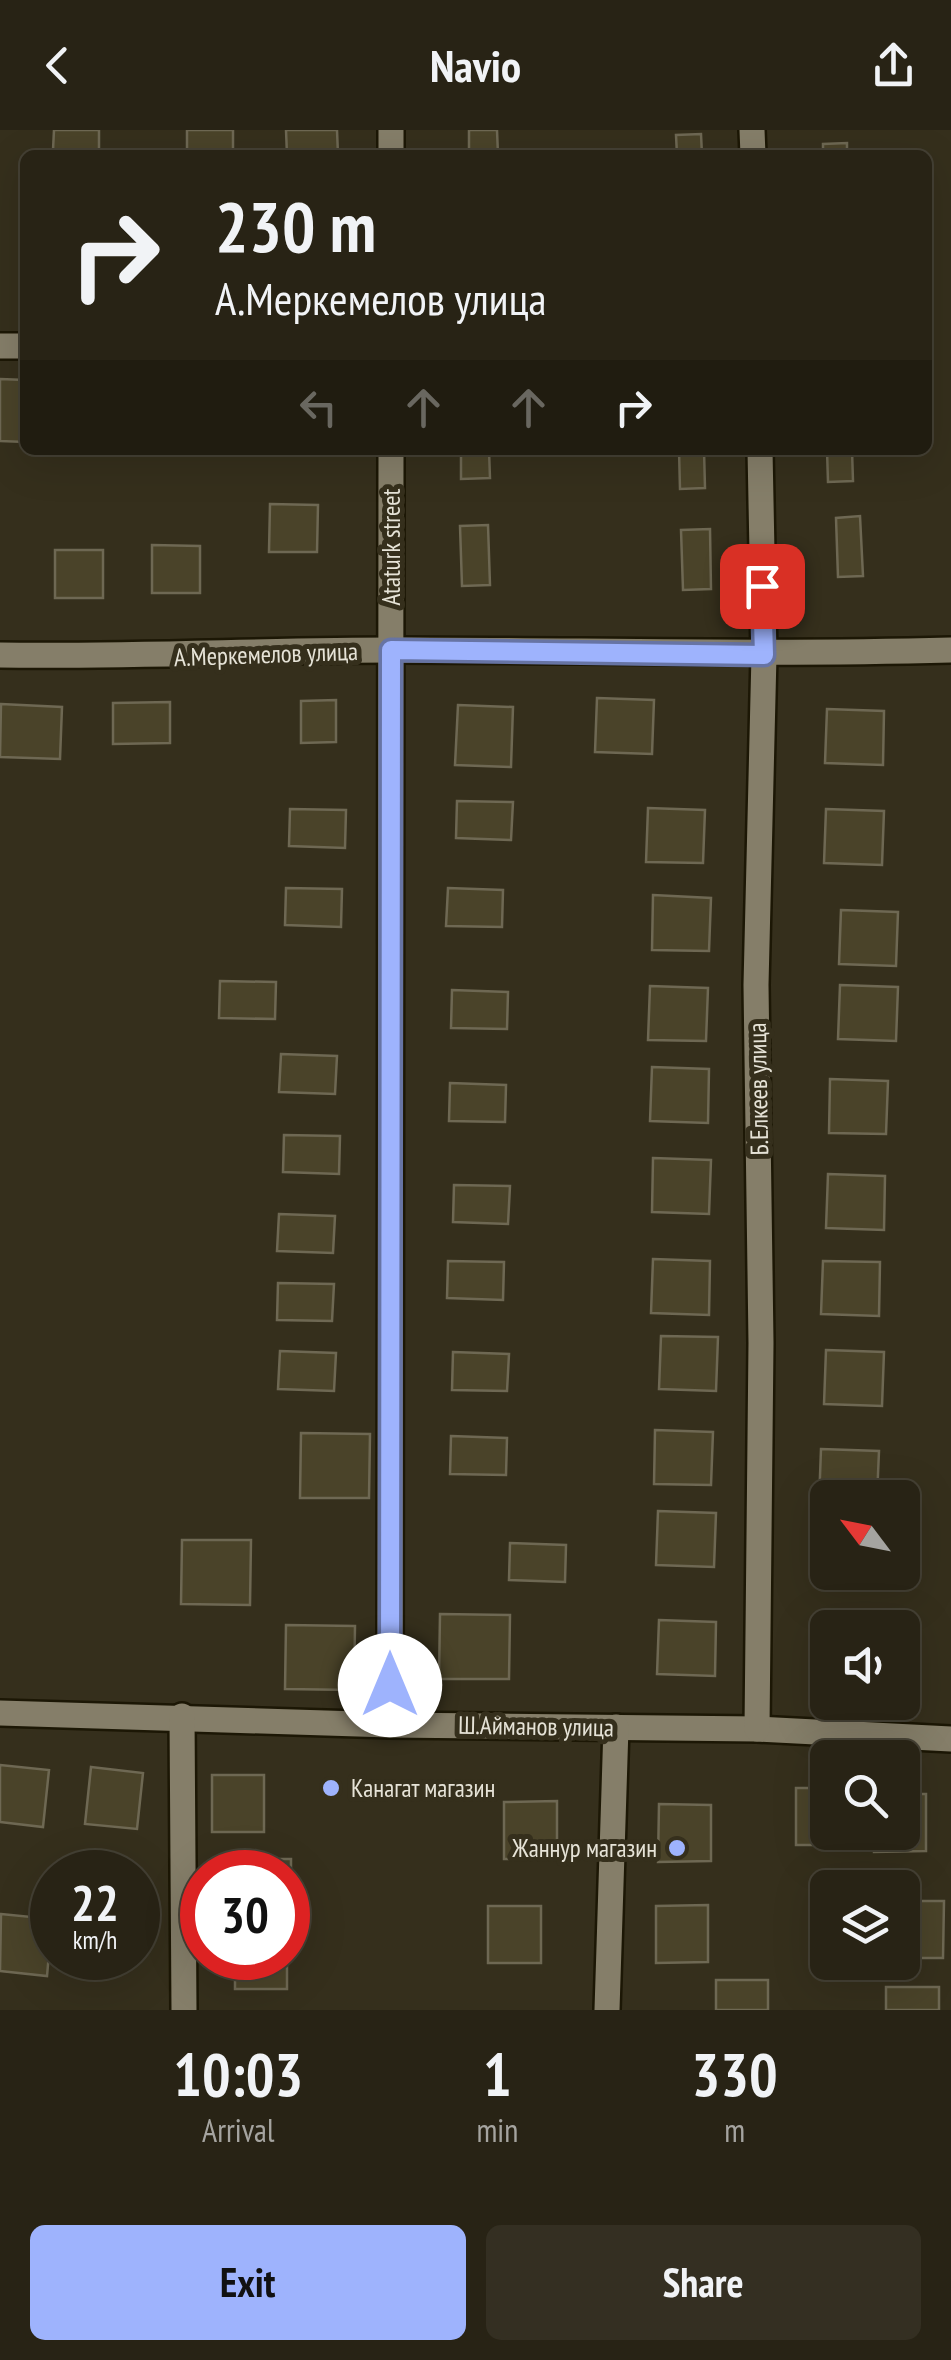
<!DOCTYPE html>
<meta charset="utf-8">
<style>
:root{--surface:#282315;--page:#342f22;--text:#f1f3f6;--muted:#a5a4a0;--line:#444034;--accent:#9eb3fd}
body{margin:0;font-family:"PT Sans Narrow",sans-serif;background:var(--page);color:var(--text);height:100vh;display:flex;flex-direction:column;font-size:38px;white-space:nowrap}
*{box-sizing:border-box;margin:0}
p{font-size:32px;color:var(--muted)}
.icon{flex:none;width:55px;height:55px;fill:none;stroke:currentColor;stroke-width:2;stroke-linecap:round;stroke-linejoin:round}
.map{position:relative;height:1880px;overflow:hidden}
.drawer{display:flex;flex-direction:column;background:var(--surface);flex:1}
.drawer>*{flex:none}
.banner{position:absolute;left:20px;top:20px;width:912px;height:305px;border-radius:15px;box-shadow:0 10px 40px #0002,0 0 0 2px var(--line);background:#282315;color:var(--text);overflow:hidden}
.needle{width:65px;rotate:302deg}
.controls{position:absolute;left:810px;top:1350px;display:grid;gap:20px}
.controls a{display:grid;place-items:center;width:110px;height:110px;border-radius:15px;background:var(--surface);box-shadow:0 10px 40px #0002,0 0 0 2px var(--line);font-size:50px}
.speed{position:absolute;left:30px;top:1720px;display:flex;gap:20px;font-size:50px;font-weight:700;text-align:center}
.speed>*{display:grid;place-content:center;width:130px;height:130px;border-radius:50%;background:var(--surface);box-shadow:0 10px 40px #0002,0 0 0 2px var(--line);line-height:1}
.speed small{font-size:25px;font-weight:400}
.speed .limit{border:15px solid #d22;background:#fff;color:#111}
.pin{position:absolute;display:grid;place-items:center;width:85px;height:85px;color:#fff;margin:-42px;border-radius:20px;box-shadow:0 5px 15px #0006}
.me{position:absolute;width:110px;margin:-55px;rotate:0deg;stroke-linejoin:round;filter:drop-shadow(0 0 8px #0008)}
.turn{display:flex;align-items:center;gap:35px;height:210px;padding:0 30px;font-size:45px}
.turn .icon{width:130px;height:130px;stroke-width:2.5}
.turn b{display:block;font-size:70px;line-height:85px}
.lanes{display:flex;align-items:center;height:95px;padding:0 30px;background:#0003;justify-content:center;gap:50px;direction:ltr}
.lanes .off{opacity:.35}
.eta{display:flex;justify-content:space-evenly;align-items:center;height:170px;text-align:center}
.eta b{font-size:60px;font-weight:600;line-height:70px}
.action{display:flex;gap:20px;margin-top:auto;padding:20px 30px}
.action a{flex:1;height:115px;border-radius:15px;background:var(--accent);color:#111;font-size:40px;font-weight:600;line-height:115px;text-align:center}
.action a+a{background:var(--page);color:var(--text)}
header{display:flex;justify-content:space-between;align-items:center;height:130px;padding:0 30px;background:var(--surface);font-size:45px;font-weight:600}
.map>svg:first-child{display:block}
.building{fill:#4a4329;stroke:#6e6853;stroke-width:2.5}
.lines{fill:none;stroke-linecap:round;stroke-linejoin:round}
.minor-casing{stroke:#1c1705;stroke-width:30}
.minor{stroke:#857e69;stroke-width:25}
.route-casing{stroke:#6774a4;stroke-width:25}
.route{stroke:#9eb3fd;stroke-width:18}
.poi-dot{fill:#9eb3fd;stroke:#352f1c;stroke-width:4}
.labels{text-anchor:middle;stroke-width:10;stroke-linejoin:round;paint-order:stroke}
.street-label{font-size:25px;fill:#e6e3d7;stroke:#352f1c}
.poi-label{font-size:25px;fill:#e6e3d7;stroke:#352f1c;text-anchor:start}
</style>
<header><svg class="icon" aria-label="back" viewBox="0 0 24 24"><path d="M15 5l-7 7 7 7"/></svg>Navio<svg class="icon" aria-label="share" viewBox="0 0 24 24"><path d="M12 15V3M7 8l5-5 5 5M5 13v7h14v-7"/></svg></header>
<div class="map">
<svg width="951" height="1880" viewBox="0 0 951 1880">
<rect width="100%" height="100%" fill="#352f1c"/>
<g class="building">
<path d="M54,0H99V20H53Z"/>
<rect x="187" y="0" width="46" height="20"/>
<path d="M286,0H337L338,25H287Z"/>
<path d="M469,0H497L498,25H469Z"/>
<path d="M701,4L702,25H677L676,5Z"/>
<path d="M847,13V25H823V14Z"/>
<path d="M0,249L25,250V312L0,311Z"/>
<path d="M461,320H489L490,348L461,349Z"/>
<path d="M679,320H704L705,358L680,359Z"/>
<path d="M827,320H852L853,351L828,352Z"/>
<path d="M270,374L318,375L317,422H269Z"/>
<path d="M860,386L863,446L838,447L836,388Z"/>
<path d="M488,395L490,455L462,456L460,396Z"/>
<path d="M710,399L711,459L683,460L681,400Z"/>
<path d="M152,415L200,416V463H152Z"/>
<rect x="55" y="420" width="48" height="48"/>
<path d="M597,568L654,570L652,624L595,622Z"/>
<path d="M336,570V612L301,613V571Z"/>
<path d="M170,572V613L113,614V573Z"/>
<path d="M1,574L62,577L60,629L0,627Z"/>
<path d="M458,575L513,577L511,637L455,635Z"/>
<path d="M827,579L884,581L883,635L825,633Z"/>
<path d="M457,671L513,672L511,710L456,708Z"/>
<path d="M648,678L705,680L703,733L646,732Z"/>
<path d="M290,679L346,680L345,718L289,716Z"/>
<path d="M826,679L884,681L882,735L824,733Z"/>
<path d="M286,758L342,759L341,797L285,795Z"/>
<path d="M448,758L503,760L502,797L446,796Z"/>
<path d="M653,765L711,768L709,821L652,820Z"/>
<path d="M841,780L898,782L896,836L839,834Z"/>
<path d="M220,851L276,852L275,889L219,888Z"/>
<path d="M840,855L898,857L896,911L838,909Z"/>
<path d="M650,856L708,858L706,911L648,910Z"/>
<path d="M452,860L508,862L507,899L451,898Z"/>
<path d="M281,924L337,926L335,964L279,962Z"/>
<path d="M652,937L709,939L708,993L650,991Z"/>
<path d="M830,949L888,951L886,1004L829,1003Z"/>
<path d="M450,953L506,955L505,992L449,991Z"/>
<path d="M284,1005L340,1006L339,1044L283,1042Z"/>
<path d="M653,1028L711,1030L709,1084L652,1082Z"/>
<path d="M828,1044L885,1046L884,1100L826,1098Z"/>
<path d="M454,1055L510,1056L508,1094L453,1092Z"/>
<path d="M279,1084L335,1086L333,1123L277,1121Z"/>
<path d="M653,1129L710,1131L709,1185L651,1183Z"/>
<path d="M448,1131L504,1132L503,1170L447,1168Z"/>
<path d="M823,1131L880,1132L879,1186L821,1184Z"/>
<path d="M278,1153L334,1154L332,1191L277,1190Z"/>
<path d="M661,1206L718,1207L716,1261L659,1259Z"/>
<path d="M826,1220L884,1222L882,1276L824,1274Z"/>
<path d="M280,1221L336,1223L334,1261L278,1259Z"/>
<path d="M453,1222L509,1224L507,1261L452,1260Z"/>
<path d="M655,1300L713,1302L711,1355L654,1354Z"/>
<path d="M301,1303L370,1304L369,1368H300Z"/>
<path d="M451,1306L507,1308L506,1345L450,1344Z"/>
<path d="M821,1319L879,1321L877,1368H828V1373H819Z"/>
<path d="M658,1381L716,1383L714,1437L656,1435Z"/>
<path d="M821,1397H828V1442H878L877,1452L819,1451Z"/>
<path d="M182,1410H251L250,1475L181,1474Z"/>
<path d="M510,1413L566,1415L565,1452L509,1450Z"/>
<path d="M440,1484L510,1485L509,1549H439Z"/>
<path d="M659,1490L716,1492L715,1546L657,1544Z"/>
<path d="M822,1493L879,1495V1498H828V1547L820,1546Z"/>
<path d="M286,1495L355,1496L354,1560L285,1559Z"/>
<path d="M0,1635L49,1640L43,1697L0,1692Z"/>
<path d="M91,1637L143,1643L137,1699L85,1694Z"/>
<rect x="212" y="1645" width="52" height="57"/>
<path d="M796,1658H828V1702H849V1715H796Z"/>
<path d="M902,1664H926V1721L874,1722V1702H902Z"/>
<path d="M557,1671V1728L504,1729V1672Z"/>
<path d="M659,1674L711,1675V1731L658,1732Z"/>
<path d="M238,1729H291V1786H288V1742H238Z"/>
<path d="M902,1771H944L943,1828H902Z"/>
<path d="M708,1775V1832L656,1833V1776Z"/>
<rect x="488" y="1776" width="53" height="57"/>
<path d="M1,1784L52,1789L47,1846L0,1841Z"/>
<rect x="235" y="1828" width="52" height="31"/>
<rect x="716" y="1850" width="52" height="30"/>
<rect x="886" y="1857" width="53" height="23"/>
</g>
<g class="lines">
<defs>
<g id="minor">
<path d="M391,0V25"/>
<path d="M752,0L753,25"/>
<path d="M0,216H25"/>
<path d="M0,525C132,527 264,520 396,520C581,520 766,525 951,520"/>
<path d="M0,1583L390,1595L757,1599L951,1609"/>
<path d="M182,1586L184,1880"/>
<path d="M390,1595L391,320"/>
<path d="M757,1599L761,1213L756,855L764,525L760,320"/>
<path d="M607,1880L616,1597"/>
</g>
</defs>
<use href="#minor" class="minor-casing"/>
<use href="#minor" class="minor"/>
</g>
<g class="lines">
<defs>
<path id="route" d="M390,1555L391,520L764,525L762,456"/>
</defs>
<use href="#route" class="route-casing"/>
<use href="#route" class="route"/>
</g>
<g class="poi-dot">
<circle cx="331" cy="1658" r="10"/>
<circle cx="677" cy="1718" r="10"/>
</g>
<g class="labels">
<g class="street-label">
<text transform="translate(391 417) rotate(-90)" y="9">Ataturk street</text>
<text transform="translate(266 524) rotate(-2)" y="9">А.Меркемелов улица</text>
<text transform="translate(758 959) rotate(-91)" y="9">Б.Елкеев улица</text>
<text transform="translate(536 1596) rotate(1)" y="9">Ш.Айманов улица</text>
</g>
<g class="poi-label">
<text x="351" y="1667">Канагат магазин</text>
<text x="657" y="1727" text-anchor="end">Жаннур магазин</text>
</g>
</g>
</svg>
<div class="controls">
<a><svg class="needle" viewBox="-14 -14 28 28"><path d="M0-13l5 13h-10z" fill="#e53935"/><path d="M0 13l5-13h-10z" fill="#a5a4a0"/></svg></a>
<a><svg class="icon" aria-label="sound" viewBox="0 0 24 24"><path d="M4 9h4l5-4v14l-5-4H4zM17 9q2 3 0 6"/></svg></a>
<a><svg class="icon" aria-label="search" viewBox="0 0 24 24"><circle cx="10" cy="10" r="6"/><path d="M15 15l6 6"/></svg></a>
<a><svg class="icon" aria-label="layers" viewBox="0 0 24 24"><path d="M12 4l9 5-9 5-9-5zM3 14l9 5 9-5"/></svg></a>
</div>
<div class="speed"><div>22<small>km/h</small></div><div class="limit">30</div></div>
<div class="pin" style="left:762px;top:456px;background:#d93025"><svg class="icon" aria-label="arrive" viewBox="0 0 24 24"><path d="M6 21V4h12l-3 4 3 4H6"/></svg></div>
<svg class="me" style="left:390px;top:1555px" viewBox="-20 -20 40 40"><circle r="19" fill="#fff"/><path d="M0-13L10 11 0 6-10 11z" fill="#9eb3fd"/></svg>
<div class="banner">
<div class="turn"><svg class="icon" aria-label="right" viewBox="0 0 24 24"><path d="M7 20v-9h11M14 6l5 5-5 5"/></svg><div><b>230 m</b>А.Меркемелов улица</div></div>
<div class="lanes"><svg class="icon off" aria-label="left" viewBox="0 0 24 24"><path d="M17 20v-9H6M10 6l-5 5 5 5"/></svg><svg class="icon off" aria-label="ahead" viewBox="0 0 24 24"><path d="M12 20V5M6 11l6-6 6 6"/></svg><svg class="icon off" aria-label="ahead" viewBox="0 0 24 24"><path d="M12 20V5M6 11l6-6 6 6"/></svg><svg class="icon" aria-label="right" viewBox="0 0 24 24"><path d="M7 20v-9h11M14 6l5 5-5 5"/></svg></div>
</div>
</div>
<section class="drawer">
<div class="eta">
<div><b>10:03</b><p>Arrival</p></div>
<div><b>1</b><p>min</p></div>
<div><b>330</b><p>m</p></div>
</div>
<div class="action"><a>Exit</a><a>Share</a></div>
</section>
